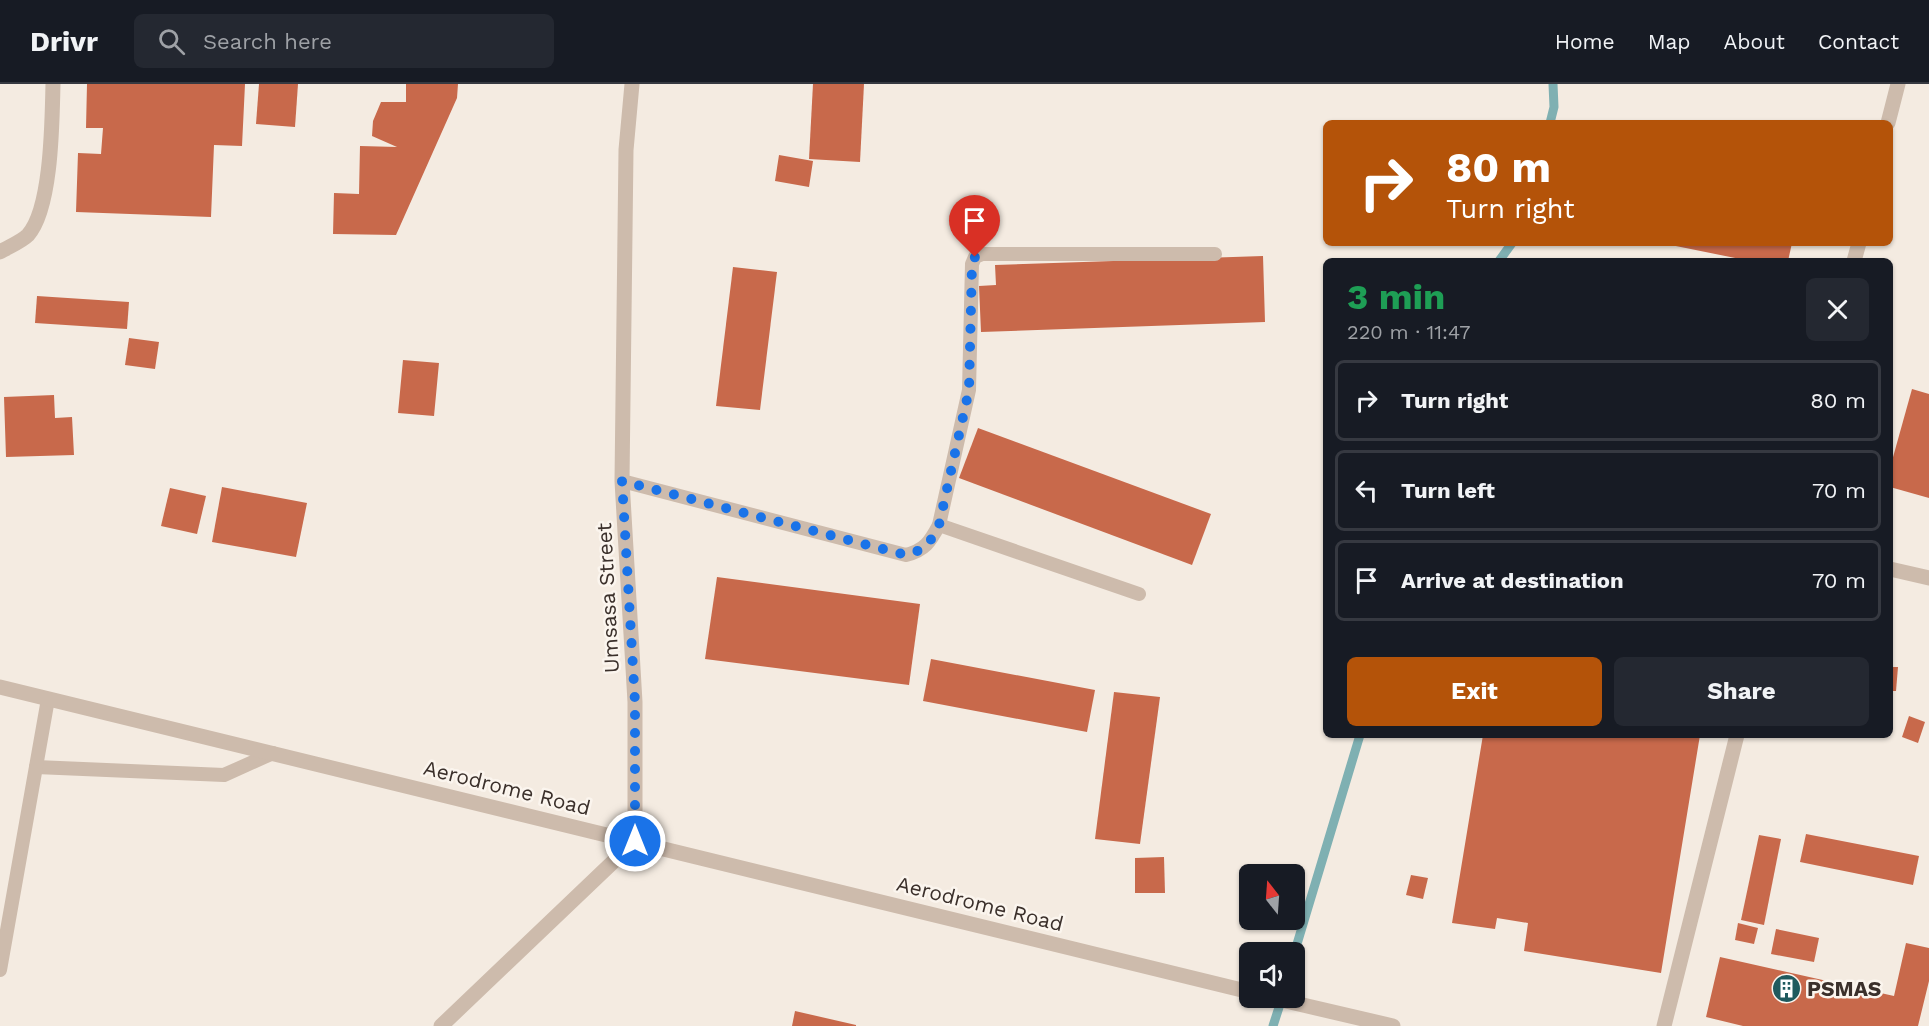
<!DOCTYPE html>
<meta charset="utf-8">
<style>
:root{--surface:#171b24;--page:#242831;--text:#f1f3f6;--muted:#9ea1a6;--line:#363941;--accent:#b45309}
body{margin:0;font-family:"Work Sans",sans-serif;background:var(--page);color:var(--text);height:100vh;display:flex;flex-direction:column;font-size:22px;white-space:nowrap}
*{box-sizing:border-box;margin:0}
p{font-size:20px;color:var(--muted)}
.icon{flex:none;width:33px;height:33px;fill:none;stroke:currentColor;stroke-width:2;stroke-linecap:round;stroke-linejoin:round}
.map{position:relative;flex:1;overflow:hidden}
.sheet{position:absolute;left:1323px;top:174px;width:570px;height:480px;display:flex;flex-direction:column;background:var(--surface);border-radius:9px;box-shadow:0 2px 4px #0004}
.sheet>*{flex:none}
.top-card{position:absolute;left:1323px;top:36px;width:570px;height:126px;border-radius:9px;box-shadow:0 2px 4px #0004;background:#b45309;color:#fff;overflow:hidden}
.needle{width:39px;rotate:343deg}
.controls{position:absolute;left:1239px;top:780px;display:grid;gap:12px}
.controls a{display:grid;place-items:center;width:66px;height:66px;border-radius:9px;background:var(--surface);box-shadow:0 2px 4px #0004;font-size:30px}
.pin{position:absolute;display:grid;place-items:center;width:51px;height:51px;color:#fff;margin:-62px -26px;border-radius:50% 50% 50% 0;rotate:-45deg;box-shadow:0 0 6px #0007}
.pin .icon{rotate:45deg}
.me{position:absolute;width:66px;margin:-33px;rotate:0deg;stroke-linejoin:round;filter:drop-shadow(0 0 4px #0008)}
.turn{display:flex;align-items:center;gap:21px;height:126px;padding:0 24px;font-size:27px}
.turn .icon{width:78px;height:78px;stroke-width:2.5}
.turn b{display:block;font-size:42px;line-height:51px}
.round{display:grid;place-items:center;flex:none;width:63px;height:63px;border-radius:9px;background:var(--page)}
.head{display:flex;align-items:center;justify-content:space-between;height:102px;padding:0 24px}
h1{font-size:36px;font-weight:700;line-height:45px;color:#1e9e55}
.cta{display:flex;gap:12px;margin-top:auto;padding:12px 24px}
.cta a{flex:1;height:69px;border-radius:9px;background:var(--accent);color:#fff;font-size:24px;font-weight:700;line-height:69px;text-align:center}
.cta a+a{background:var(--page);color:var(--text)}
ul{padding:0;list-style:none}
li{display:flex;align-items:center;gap:18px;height:81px;margin:0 12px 9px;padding:0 12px;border:3px solid var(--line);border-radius:9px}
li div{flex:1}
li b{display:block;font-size:22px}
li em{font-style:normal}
header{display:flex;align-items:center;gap:36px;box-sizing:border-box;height:84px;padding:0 30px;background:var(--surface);border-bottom:2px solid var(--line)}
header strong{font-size:28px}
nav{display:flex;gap:33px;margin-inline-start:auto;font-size:21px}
.search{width:420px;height:54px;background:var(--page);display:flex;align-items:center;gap:15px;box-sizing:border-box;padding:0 21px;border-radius:9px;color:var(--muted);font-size:22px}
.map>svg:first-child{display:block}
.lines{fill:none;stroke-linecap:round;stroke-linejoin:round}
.stream{stroke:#7fb0b2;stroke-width:9}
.building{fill:#c8694b}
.service{stroke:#cdbbac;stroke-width:14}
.minor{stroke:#cdbbac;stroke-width:15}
.tertiary{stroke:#cdbbac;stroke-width:15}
.route{stroke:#1a73e8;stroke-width:10;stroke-dasharray:0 18}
.labels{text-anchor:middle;stroke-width:5;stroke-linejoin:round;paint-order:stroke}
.street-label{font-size:21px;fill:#3b302b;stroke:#fbf5ee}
.poi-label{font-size:21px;font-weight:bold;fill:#3b302b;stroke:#fbf5ee;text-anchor:start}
</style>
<header>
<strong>Drivr</strong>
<div class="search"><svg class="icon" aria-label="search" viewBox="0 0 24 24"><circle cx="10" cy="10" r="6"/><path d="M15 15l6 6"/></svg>Search here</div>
<nav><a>Home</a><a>Map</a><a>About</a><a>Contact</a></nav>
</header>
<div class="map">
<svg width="1929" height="942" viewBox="0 0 1929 942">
<rect width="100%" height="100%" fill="#f4ebe1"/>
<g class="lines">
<g class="stream">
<path d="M1550,39L1554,23L1553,0"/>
<path d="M1499,177L1512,159"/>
<path d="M1294,870L1360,651"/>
<path d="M1273,942L1282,914"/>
</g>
</g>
<g class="building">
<path d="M87,0H245L242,62L214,61L211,133L76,128L78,69L101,70L103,44H86Z"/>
<path d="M259,0H298L295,43L256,40Z"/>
<path d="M406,0H458L457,14L396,151L333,150L334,109L359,110L360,62L397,63L372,52L373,37L381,18H406Z"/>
<path d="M813,0H864L860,78L809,75Z"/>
<path d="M779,71L813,77L809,103L775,97Z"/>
<path d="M1661,159H1792L1788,177H1750Z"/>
<path d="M1263,172L1265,238L981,248L979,202L996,201L995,181Z"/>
<path d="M733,183L777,188L760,326L716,322Z"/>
<path d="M37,212L129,218L127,245L35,239Z"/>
<path d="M129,254L159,258L155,285L125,281Z"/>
<path d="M403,276L439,279L434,332L398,329Z"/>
<path d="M1912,305L1929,310V414L1890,403V384Z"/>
<path d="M54,311L55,334L72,333L74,371L6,373L4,313Z"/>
<path d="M978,344L1211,430L1192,481L959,394Z"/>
<path d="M222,403L307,419L296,473L212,458Z"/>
<path d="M170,404L206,412L197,450L161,442Z"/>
<path d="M717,493L920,520L909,601L705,575Z"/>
<path d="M931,575L1095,606L1087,648L923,617Z"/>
<path d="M1890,583H1898L1896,607H1890Z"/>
<path d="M1114,608L1160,613L1140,760L1095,755Z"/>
<path d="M1909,632L1925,638L1918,659L1902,653Z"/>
<path d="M1483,651H1700L1661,889L1524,867L1528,839L1497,834L1495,845L1452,839Z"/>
<path d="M1806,750L1919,772L1913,801L1800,778Z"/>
<path d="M1759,751L1781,755L1764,841L1741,836Z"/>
<path d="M1164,773L1165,809H1135V774Z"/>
<path d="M1411,791L1428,794L1423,815L1406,811Z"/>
<path d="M1738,839L1758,844L1754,860L1735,856Z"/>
<path d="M1776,845L1819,854L1814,878L1771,870Z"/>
<path d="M1906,859L1929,864V897L1918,942H1743L1706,933L1720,873L1894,912Z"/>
<path d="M795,927L856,941V942H792Z"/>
</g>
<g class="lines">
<g class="service">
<path d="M622,397L906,471C925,466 930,458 939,441L969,306L972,180L975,173L982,170H1215"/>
<path d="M939,441L1139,510"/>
<path d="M36,683L224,691L273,669"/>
<path d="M0,886L48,615"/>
</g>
<g class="minor">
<path d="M1888,39L1898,0"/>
<path d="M0,168C8,163 21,158 28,151C52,124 52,36 53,0"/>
<path d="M1854,177L1859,159"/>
<path d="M1890,485L1929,494"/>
<path d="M441,942L635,757V618L622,397L626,66L632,0"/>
<path d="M1664,942L1737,651"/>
</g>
<g class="tertiary">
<path d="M0,603L1250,908"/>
<path d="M1273,914L1393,942"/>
</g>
</g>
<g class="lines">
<path class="route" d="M635,757V618L622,397L906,471C925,466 931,458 939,441L969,306L972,180L975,173"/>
</g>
<defs>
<symbol id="building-disc" viewBox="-11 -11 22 22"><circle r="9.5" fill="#1f5a5e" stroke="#fbf5ee"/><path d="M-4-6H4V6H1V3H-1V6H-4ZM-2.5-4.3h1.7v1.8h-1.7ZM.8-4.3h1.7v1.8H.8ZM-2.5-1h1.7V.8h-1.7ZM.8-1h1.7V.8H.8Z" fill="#fff"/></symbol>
</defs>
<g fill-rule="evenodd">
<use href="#building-disc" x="1770" y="888" width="33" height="33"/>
</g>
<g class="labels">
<g class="street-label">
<text transform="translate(608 514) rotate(-93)" y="7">Umsasa Street</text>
<text transform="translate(507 704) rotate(14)" y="7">Aerodrome Road</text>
<text transform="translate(980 820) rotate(14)" y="7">Aerodrome Road</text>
</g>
<g class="poi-label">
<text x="1807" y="912">PSMAS</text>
</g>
</g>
</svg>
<div class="controls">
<a><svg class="needle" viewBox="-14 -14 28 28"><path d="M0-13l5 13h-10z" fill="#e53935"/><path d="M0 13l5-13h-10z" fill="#9ea1a6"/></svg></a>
<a><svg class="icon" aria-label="sound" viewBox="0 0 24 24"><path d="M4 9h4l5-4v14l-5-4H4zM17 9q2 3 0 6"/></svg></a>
</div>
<div class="pin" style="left:975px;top:173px;background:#d93025"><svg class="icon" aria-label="arrive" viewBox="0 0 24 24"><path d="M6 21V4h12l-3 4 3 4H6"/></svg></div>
<svg class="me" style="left:635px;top:757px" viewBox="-20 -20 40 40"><circle r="17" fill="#1a73e8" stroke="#fff" stroke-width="3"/><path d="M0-11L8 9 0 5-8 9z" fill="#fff"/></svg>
<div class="top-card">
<div class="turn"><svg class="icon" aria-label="right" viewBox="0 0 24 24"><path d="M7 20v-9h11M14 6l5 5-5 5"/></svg><div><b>80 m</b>Turn right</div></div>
</div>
<section class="sheet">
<div class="head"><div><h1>3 min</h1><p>220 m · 11:47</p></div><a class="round"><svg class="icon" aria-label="close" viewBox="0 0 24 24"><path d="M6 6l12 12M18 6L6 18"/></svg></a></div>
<ul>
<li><svg class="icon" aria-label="right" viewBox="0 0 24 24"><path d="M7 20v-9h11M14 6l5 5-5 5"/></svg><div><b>Turn right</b></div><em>80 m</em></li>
<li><svg class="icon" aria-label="left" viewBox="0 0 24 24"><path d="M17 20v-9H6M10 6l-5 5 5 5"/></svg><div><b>Turn left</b></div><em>70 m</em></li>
<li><svg class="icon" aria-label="arrive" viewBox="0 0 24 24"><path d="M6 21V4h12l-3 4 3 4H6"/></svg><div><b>Arrive at destination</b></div><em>70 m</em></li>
</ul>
<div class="cta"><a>Exit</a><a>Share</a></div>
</section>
</div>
